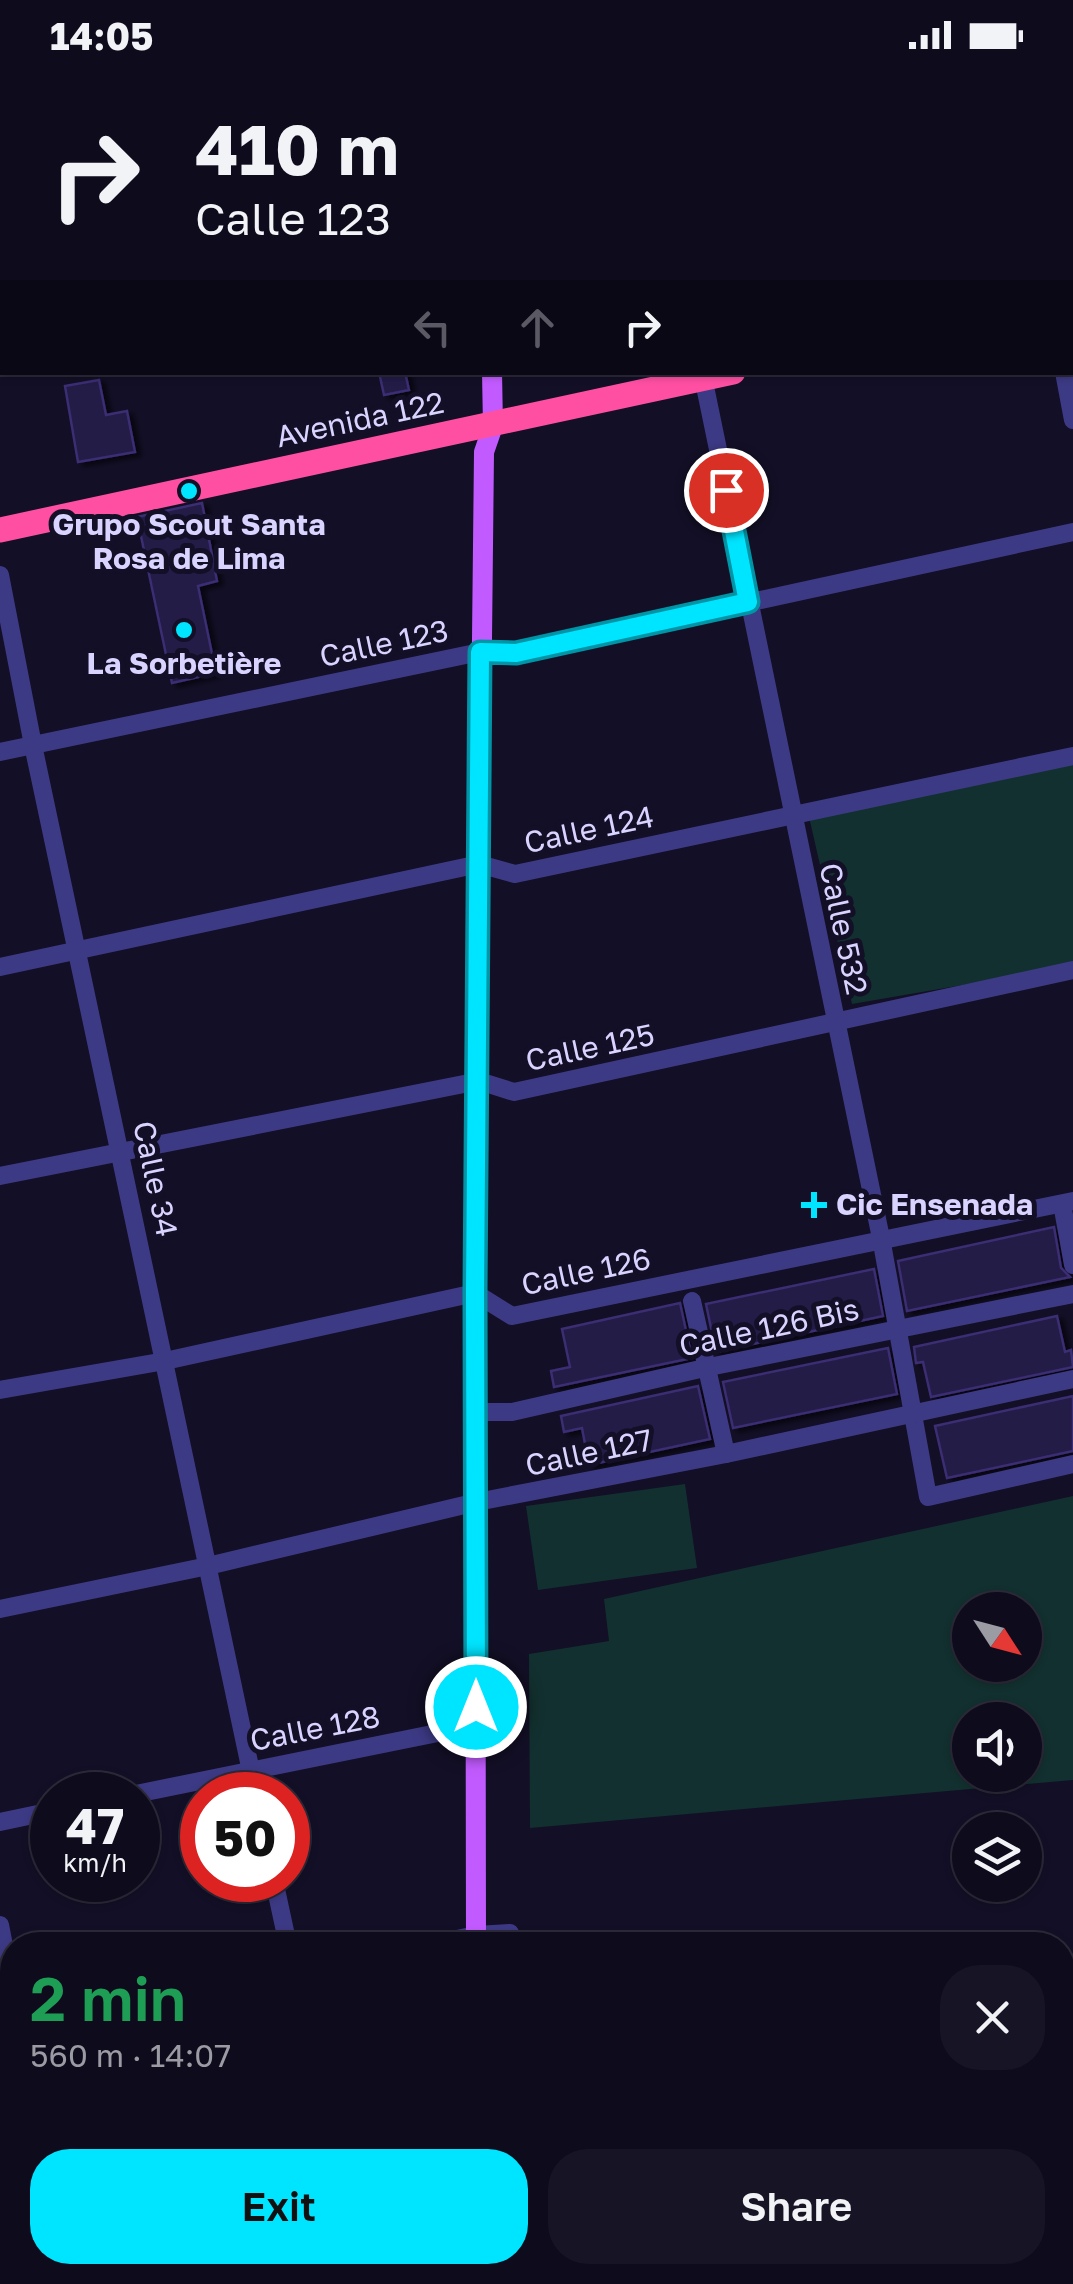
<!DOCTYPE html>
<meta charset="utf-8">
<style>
:root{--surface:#0e0b1c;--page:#171425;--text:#f1f3f6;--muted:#9b9ba3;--line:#2e2b3b;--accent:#00e5ff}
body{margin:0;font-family:"Golos Text",sans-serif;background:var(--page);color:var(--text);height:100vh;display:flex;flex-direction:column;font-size:38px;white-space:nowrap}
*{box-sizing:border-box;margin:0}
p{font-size:32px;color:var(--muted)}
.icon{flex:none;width:55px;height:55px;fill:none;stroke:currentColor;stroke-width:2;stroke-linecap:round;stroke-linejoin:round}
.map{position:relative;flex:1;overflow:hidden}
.details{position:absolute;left:0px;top:1862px;width:1075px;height:352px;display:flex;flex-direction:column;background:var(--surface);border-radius:40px 40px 0 0;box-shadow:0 2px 8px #0004,0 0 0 2px var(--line)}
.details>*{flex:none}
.hud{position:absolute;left:0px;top:0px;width:1075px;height:305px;box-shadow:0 2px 8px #0004,0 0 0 2px var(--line);background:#0e0b1c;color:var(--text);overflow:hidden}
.needle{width:65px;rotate:126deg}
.controls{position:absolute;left:952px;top:1522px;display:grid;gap:20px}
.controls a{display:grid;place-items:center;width:90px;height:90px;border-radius:50%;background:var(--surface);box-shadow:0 2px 8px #0004,0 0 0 2px var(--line);font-size:50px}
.speed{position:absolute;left:30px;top:1702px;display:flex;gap:20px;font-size:50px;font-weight:700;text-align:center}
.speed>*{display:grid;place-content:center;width:130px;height:130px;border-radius:50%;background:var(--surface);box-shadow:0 2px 8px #0004,0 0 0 2px var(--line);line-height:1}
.speed small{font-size:25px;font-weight:400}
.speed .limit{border:15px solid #d22;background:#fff;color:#111}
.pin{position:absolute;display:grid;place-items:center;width:85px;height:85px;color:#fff;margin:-42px;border:5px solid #fff;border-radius:50%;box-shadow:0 2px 10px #0007}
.me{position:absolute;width:110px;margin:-55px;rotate:0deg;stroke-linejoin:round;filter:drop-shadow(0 0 8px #0008)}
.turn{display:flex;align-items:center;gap:35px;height:210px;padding:0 30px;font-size:45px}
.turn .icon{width:130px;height:130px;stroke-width:2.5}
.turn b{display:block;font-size:70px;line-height:85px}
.lanes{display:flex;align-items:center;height:95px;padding:0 30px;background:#0003;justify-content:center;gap:50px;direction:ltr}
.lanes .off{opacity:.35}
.round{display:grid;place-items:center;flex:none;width:105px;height:105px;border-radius:40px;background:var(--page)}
.overview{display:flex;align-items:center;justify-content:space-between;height:170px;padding:0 30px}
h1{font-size:60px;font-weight:600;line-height:75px;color:#1e9e55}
.action{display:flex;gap:20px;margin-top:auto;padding:20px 30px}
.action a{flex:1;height:115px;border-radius:40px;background:var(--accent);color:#111;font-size:40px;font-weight:600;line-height:115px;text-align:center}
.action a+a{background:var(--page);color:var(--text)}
.status{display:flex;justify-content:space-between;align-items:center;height:70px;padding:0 50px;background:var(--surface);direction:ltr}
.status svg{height:28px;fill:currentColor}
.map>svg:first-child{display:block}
.green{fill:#12302f;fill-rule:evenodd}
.building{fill:#241b47;stroke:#3b2d73;stroke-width:2.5;filter:url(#shadow)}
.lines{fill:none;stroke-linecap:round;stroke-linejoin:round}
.minor{stroke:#3d3a85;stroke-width:18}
.major{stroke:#c25bff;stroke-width:20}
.highway{stroke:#ff4fa3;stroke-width:25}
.route-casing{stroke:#0095a6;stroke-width:25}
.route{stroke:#00e5ff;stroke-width:18}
.poi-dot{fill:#00e5ff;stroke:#130f26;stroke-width:4}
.labels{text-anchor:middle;stroke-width:10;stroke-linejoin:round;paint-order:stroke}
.street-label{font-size:30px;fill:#d9d4ff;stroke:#130f26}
.poi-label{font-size:30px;font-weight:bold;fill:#d9d4ff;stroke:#130f26}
</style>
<div class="status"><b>14:05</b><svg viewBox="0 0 49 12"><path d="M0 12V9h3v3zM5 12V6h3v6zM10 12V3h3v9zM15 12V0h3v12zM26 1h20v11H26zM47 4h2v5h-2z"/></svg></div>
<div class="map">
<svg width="1073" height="2214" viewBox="0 0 1073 2214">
<defs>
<filter id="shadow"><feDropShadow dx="5.5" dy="3.5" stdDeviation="2.5" flood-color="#0009"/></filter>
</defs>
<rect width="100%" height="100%" fill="#130f26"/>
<g class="green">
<path d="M1073,691V896L852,934L809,747Z"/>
<path d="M685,1414L697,1498L538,1520L526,1436Z"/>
<path d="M1073,1426V1710L530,1758L529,1584L609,1571L604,1529ZM970,1540H1025V1595H970ZM970,1650H1025V1705H970Z"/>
</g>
<g class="building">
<path d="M379,302H405L409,320L384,325Z"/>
<path d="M99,310L106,345L127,341L135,382L78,392L65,316Z"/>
<path d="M202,433L217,511L198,516L216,603L172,613L137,447Z"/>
<path d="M1054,1157L1061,1198L1070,1207L907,1241L898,1191Z"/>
<path d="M874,1199L883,1246L716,1282L706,1234Z"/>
<path d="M680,1233L692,1288L554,1317L551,1301L570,1297L562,1259Z"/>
<path d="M1057,1246L1065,1282L1071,1280L1073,1297L931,1327L923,1292L916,1293L914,1277Z"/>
<path d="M888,1278L897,1324L733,1358L723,1312Z"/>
<path d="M698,1316L710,1369L589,1395L582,1358L564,1362L561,1346Z"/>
<path d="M1073,1326V1381L947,1408L935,1356Z"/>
</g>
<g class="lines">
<g class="minor">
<path d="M260,0L261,2"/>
<path d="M637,0L638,2"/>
<path d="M998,0V2"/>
<path d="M473,2L485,0"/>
<path d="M0,102L2,101"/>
<path d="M702,302L881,1168L928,1427L1073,1394"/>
<path d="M1064,302L1073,350"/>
<path d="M0,505L33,675L256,1725"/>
<path d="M0,682L480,582L517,583L1073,462"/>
<path d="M0,897L479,794L515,804L1073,686"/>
<path d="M0,1106L479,1011L514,1022L1073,900"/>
<path d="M1062,1134L1073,1195"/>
<path d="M692,1231L726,1384"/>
<path d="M0,1320L165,1291L475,1223L512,1246L1073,1131"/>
<path d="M477,1342H512L709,1297L1073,1224"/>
<path d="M0,1539L208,1496L477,1432L726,1384L1073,1309"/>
<path d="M131,1725L511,1648"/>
<path d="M0,1752L52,1741"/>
<path d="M274,1810L288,1875"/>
<path d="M0,1855L12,1917"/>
<path d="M428,1875L476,1865L510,1863"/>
<path d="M69,2202L71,2214"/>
<path d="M358,2202L360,2214"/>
</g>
<g class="major">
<path d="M498,2V0"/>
<path d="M476,1875L475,1223L484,382L493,356L492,302"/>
<path d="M477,2202L478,2214"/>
</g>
<g class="highway">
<path d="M1072,227H1073"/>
<path d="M0,460L733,302"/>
</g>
</g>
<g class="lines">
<defs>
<path id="route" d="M476,1637L475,1222L480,582L516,583L748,532L726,420"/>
</defs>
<use href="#route" class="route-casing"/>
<use href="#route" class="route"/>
</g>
<g class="poi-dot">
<circle cx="189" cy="421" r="10"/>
<circle cx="184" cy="560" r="10"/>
<path d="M809 1120h10v10h10v10h-10v10h-10v-10h-10v-10h10z"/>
</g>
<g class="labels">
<g class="street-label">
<text transform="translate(360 350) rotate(-12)" y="10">Avenida 122</text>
<text transform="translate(384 574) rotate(-12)" y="10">Calle 123</text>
<text transform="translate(589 760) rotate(-12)" y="10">Calle 124</text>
<text transform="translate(843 859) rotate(78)" y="10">Calle 532</text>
<text transform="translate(590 978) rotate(-12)" y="10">Calle 125</text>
<text transform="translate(155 1109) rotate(78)" y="10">Calle 34</text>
<text transform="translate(586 1202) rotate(-12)" y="10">Calle 126</text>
<text transform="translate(769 1258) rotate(-12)" y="10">Calle 126 Bis</text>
<text transform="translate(589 1383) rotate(-12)" y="10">Calle 127</text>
<text transform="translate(315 1659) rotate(-11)" y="10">Calle 128</text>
</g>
<g class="poi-label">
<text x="189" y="465">Grupo Scout Santa<tspan x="189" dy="34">Rosa de Lima</tspan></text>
<text x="184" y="604">La Sorbetière</text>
<text x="836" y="1145" text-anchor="start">Cic Ensenada</text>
</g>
</g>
</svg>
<div class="controls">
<a><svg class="needle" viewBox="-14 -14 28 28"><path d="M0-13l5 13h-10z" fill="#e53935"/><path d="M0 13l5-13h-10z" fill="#9b9ba3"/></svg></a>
<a><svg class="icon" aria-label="sound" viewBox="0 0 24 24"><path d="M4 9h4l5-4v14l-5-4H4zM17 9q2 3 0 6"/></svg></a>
<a><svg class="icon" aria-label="layers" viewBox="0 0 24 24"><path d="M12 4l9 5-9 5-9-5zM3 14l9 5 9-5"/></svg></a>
</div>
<div class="speed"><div>47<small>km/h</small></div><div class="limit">50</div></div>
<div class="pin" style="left:726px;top:420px;background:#d93025"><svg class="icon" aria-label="arrive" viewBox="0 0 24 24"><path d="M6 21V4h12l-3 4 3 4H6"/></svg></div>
<svg class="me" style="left:476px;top:1637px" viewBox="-20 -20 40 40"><circle r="17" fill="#00e5ff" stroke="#fff" stroke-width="3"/><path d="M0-11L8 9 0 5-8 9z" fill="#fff"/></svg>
<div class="hud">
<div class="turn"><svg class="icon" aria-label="right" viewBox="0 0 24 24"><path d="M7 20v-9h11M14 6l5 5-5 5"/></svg><div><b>410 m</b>Calle 123</div></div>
<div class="lanes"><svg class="icon off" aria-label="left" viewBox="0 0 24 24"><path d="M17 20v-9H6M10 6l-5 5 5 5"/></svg><svg class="icon off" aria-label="ahead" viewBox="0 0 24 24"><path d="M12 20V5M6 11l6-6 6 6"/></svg><svg class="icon" aria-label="right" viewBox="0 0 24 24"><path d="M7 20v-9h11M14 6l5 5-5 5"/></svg></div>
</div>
<section class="details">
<div class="overview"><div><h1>2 min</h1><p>560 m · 14:07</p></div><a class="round"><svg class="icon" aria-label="close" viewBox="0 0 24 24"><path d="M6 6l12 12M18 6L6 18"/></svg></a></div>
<div class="action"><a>Exit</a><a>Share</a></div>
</section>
</div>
